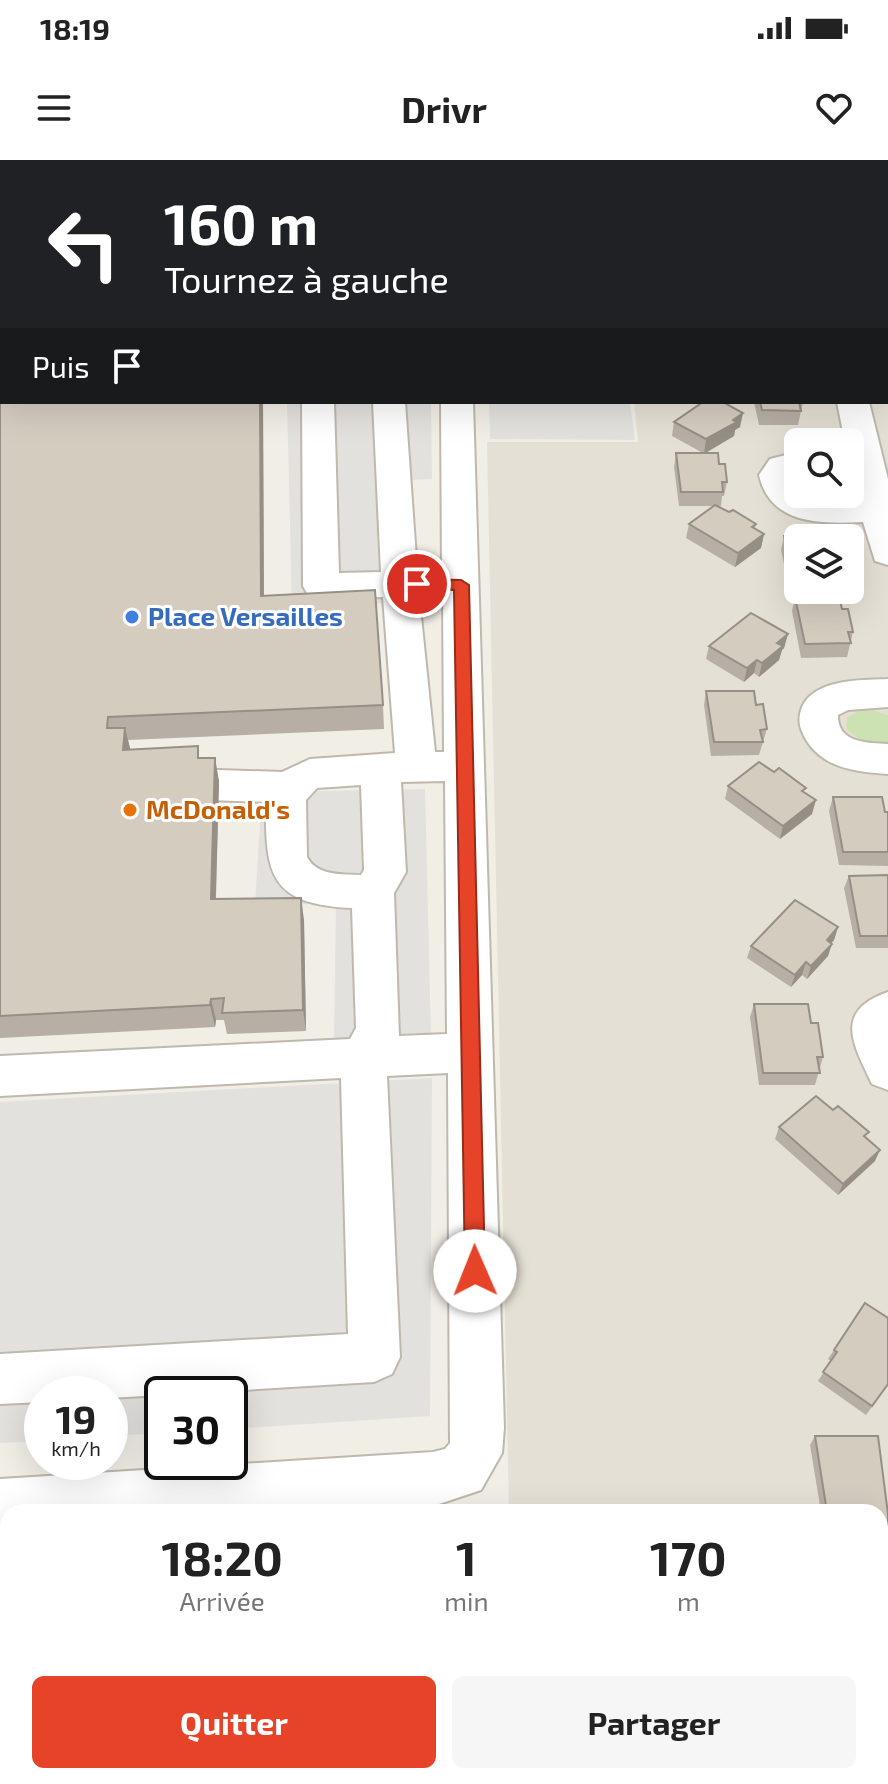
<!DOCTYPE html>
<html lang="fr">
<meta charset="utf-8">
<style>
:root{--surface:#fff;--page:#f6f6f6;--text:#222;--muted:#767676;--accent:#e64328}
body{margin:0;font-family:"Exo 2",sans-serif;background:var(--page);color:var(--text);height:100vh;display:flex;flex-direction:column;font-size:30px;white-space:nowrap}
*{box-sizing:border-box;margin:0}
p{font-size:26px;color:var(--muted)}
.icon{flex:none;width:44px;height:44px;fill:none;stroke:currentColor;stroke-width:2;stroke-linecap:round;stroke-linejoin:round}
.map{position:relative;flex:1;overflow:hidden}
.sheet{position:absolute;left:0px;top:1344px;width:888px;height:280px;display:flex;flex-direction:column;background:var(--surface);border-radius:24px 24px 0 0;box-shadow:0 8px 32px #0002}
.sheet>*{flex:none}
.top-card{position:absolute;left:0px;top:0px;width:888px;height:244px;box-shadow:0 8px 32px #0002;background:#202124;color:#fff;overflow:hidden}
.buttons{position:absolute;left:784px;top:268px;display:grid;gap:16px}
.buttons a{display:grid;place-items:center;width:80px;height:80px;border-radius:12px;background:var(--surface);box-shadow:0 8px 32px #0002;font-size:40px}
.speed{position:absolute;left:24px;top:1216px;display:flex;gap:16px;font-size:40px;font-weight:700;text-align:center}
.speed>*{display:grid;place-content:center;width:104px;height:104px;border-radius:50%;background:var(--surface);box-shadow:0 8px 32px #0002;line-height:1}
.speed small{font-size:20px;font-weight:400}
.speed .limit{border:4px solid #111;border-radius:12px;background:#fff;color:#111}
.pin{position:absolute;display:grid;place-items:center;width:68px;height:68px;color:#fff;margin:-34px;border:4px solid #fff;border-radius:50%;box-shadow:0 2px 8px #0007}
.me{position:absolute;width:88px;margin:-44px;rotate:359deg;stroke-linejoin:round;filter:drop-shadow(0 0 6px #0008)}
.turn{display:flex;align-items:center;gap:28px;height:168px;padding:0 32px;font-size:36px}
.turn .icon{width:104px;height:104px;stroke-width:2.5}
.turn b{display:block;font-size:56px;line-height:68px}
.then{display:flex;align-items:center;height:76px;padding:0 32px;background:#0003;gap:16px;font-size:30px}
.eta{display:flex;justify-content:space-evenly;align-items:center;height:136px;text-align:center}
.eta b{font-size:48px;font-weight:700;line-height:56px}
.action{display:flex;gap:16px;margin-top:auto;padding:16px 32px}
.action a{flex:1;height:92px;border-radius:12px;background:var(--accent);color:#fff;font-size:32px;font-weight:700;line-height:92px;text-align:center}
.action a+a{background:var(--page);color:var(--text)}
.status{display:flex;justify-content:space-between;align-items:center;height:56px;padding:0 40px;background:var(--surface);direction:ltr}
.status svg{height:22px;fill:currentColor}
header{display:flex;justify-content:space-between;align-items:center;height:104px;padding:0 32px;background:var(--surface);font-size:36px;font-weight:700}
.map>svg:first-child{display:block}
.residential{fill:#e5e0d5;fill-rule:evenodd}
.green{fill:#cde2b2}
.parking{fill:#e3e1de}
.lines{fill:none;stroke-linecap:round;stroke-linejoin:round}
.minor-casing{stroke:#bfb8ad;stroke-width:4}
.minor{fill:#fff;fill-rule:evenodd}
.wall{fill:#b7afa5}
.shaded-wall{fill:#958f86}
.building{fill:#d5ccc0;stroke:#958f86;stroke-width:2}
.route{fill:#e64328;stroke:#962c1a;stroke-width:2}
.shop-dot{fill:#3f7fe0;stroke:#fff;stroke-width:3}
.food-dot{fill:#e8710a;stroke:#fff;stroke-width:3}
.labels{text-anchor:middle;stroke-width:6;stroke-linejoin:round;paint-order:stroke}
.shop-label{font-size:26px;font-weight:bold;fill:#366cbe;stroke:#fff;text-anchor:start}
.food-label{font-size:26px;font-weight:bold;fill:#c56008;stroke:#fff;text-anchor:start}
</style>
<div class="status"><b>18:19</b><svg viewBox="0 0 49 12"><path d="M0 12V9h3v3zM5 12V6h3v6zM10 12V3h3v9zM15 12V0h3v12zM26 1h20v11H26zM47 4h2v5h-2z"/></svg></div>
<header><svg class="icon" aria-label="menu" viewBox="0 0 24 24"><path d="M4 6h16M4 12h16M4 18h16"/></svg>Drivr<svg class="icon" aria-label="heart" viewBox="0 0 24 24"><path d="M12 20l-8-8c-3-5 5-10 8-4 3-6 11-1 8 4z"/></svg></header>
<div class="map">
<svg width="888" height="1624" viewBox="0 0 888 1624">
<rect width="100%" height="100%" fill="#f1eee6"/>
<path class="residential" d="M604,0H888V1624H0V1416H8V1616H880V1352H509L487,282H638L634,242H886V2ZM798,282H850V334H798ZM798,378H850V430H798Z"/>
<path class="green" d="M866,548L888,555V582L864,583L846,569L847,557Z"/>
<g class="parking">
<path d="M287,242H431L432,319L407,320L384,411L383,443L292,447Z"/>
<path d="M489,242H630L635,280L490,279Z"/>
<path d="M425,629L431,877L334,880L336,744L255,745L262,632Z"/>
<path d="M432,918L430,1256L230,1269V1234H162V1273L110,1276V1234H42V1281L0,1283V942Z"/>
<path d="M8,1434V1516L0,1517V1435Z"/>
</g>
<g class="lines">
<defs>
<g id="minor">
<rect x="438" y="0" width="28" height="2"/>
<path d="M778,0H806L807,2H779Z"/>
<rect x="886" y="200" width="2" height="20"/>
<path d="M302,242H334L339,413L381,412L373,242H405L417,412L442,417L441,242H473L504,1268L502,1293L481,1330L433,1346L337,1352H8V1373H0V1319L433,1292L445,1289L450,1283L448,913L387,916L400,1197L392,1214L374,1222L110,1238V1234H42V1242L0,1244V1194L348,1174L341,918L0,936V896L350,879L356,868L352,748C270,744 265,715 266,642L157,638L143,634L137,623L143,612L157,608L282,612L310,599L395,593L383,437L321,438L308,435L303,426ZM443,433L444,592H435L419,437ZM445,621L447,874L399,876L394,733L406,712L401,622ZM361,625L364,710L361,715C342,714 317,716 307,697L306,640L317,628Z"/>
<path d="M837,242H869L888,319V405L875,401L863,362C821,364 770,365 759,315L770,299L798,292V314L793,316L798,334L815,339H858L850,303V282H845Z"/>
<path d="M888,519V547L848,550L838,555C837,583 867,583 888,584V614C853,612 815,607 801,569C797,558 801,544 810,536C829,519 865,520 888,519Z"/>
<path d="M888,832V930L872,924C853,884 833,851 888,832Z"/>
</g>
</defs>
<use href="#minor" class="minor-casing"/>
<use href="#minor" class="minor"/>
</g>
<g class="wall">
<path d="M852,0H888V104H886V2H853Z"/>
<path d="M0,12L2,242H263L264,436L383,545L384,569L128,580L130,589L200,598H215L219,622L216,739L304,760L306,871L227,874L224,860H216L215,867L0,878Z"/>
<path d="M886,120H888V157L886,150Z"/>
<path d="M754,242H803L798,265H759Z"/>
<path d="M674,262L740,267L735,270L734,276L704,293L719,304L727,322L724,336H722L721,346H718L729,352L756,364L755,368L764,374L761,388L735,407L686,378L689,364L713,346H679L674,307L676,293H703L672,276Z"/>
<path d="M784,376L798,378V430H834V432H790L781,390Z"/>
<path d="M795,437L842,449L853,472L847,497L801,498L792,451Z"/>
<path d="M788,474L784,488L782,490L779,500L759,517L754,513L744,522L706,499L709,486Z"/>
<path d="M706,531L756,545L767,569L759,595L711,596L704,545Z"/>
<path d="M728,626L805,632L812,654L780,679L725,639Z"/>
<path d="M833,637L888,652V706L839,705L829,651Z"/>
<path d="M888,715V788H856L844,728L849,716Z"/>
<path d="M838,767L834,780L831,783L828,796L807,819L802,815L791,827L747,798L751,786Z"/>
<path d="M754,844L811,863L823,897L815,925H759L750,857Z"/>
<path d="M779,967L875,1001L838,1035L775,979Z"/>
<path d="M888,1158V1225L866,1255L818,1221L831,1201L828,1199L834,1190Z"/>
<path d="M815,1276L888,1354V1373L884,1378H880V1352H821L810,1285Z"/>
<path d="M888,1411V1490L880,1481V1419Z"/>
</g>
<g class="shaded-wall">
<path d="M260,242H263L264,460L261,436Z"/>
<path d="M743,253L740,267L735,270L734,276L704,294L706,279Z"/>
<path d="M764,374L761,388L735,407L738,393Z"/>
<path d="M788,474L784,488L782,490L779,500L759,517L762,503L777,483Z"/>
<path d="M757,500L754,513L744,522L747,508Z"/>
<path d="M125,568L131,592L123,590Z"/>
<path d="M215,598L219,622L215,761L211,739Z"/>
<path d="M816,640L812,654L780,679L783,666Z"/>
<path d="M301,738L304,760L306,871L303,850Z"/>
<path d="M838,767L834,780L823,793L827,780Z"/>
<path d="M832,784L828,796L807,819L811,806Z"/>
<path d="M806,802L802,815L791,827L795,815Z"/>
<path d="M211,839L216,860L215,867L210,845Z"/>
<path d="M880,990L875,1001L838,1035L843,1024Z"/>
</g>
<g class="building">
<path d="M130,0H414V2H115L129,1Z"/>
<path d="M647,0H680L685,2H644Z"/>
<path d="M860,0H888V36H886V2H860Z"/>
<path d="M0,12H2V242H260L261,436L375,430L383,545L108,557L107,568H125L123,590L198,586V598H215L211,739L301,738L303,850L222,853L224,838L211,839L210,845L0,856Z"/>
<rect x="886" y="50" width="2" height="40"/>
<path d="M703,242H723L743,253L733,260L737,262L706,279L674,262Z"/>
<path d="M760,242H803H799L801,251L762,250Z"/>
<path d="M676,293H718L719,304H725L727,322H722L723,332H681Z"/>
<path d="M715,345L729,352L733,350L756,364L752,367L764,374L738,393L689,364Z"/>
<path d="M827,375L828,378H798V418H793L784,376Z"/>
<path d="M795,437H839L842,449H848L853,472H848L851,483L805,484Z"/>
<path d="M751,453L788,474L777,483L783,486L762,503L757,500L747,508L709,486Z"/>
<path d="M706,531H754L756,545L763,544L767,569L760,570L763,582H714Z"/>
<path d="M759,602L774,612L779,608L806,628L802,631L816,640L783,666L728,626Z"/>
<path d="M833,637H882L885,652H888V692H843Z"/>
<path d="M888,715V776H860L849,716Z"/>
<path d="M795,740L838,767L827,780L832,784L811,806L806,802L795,815L751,786Z"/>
<path d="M754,844H808L811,863H818L823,897H817L820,913H763Z"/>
<path d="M816,936L833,950L838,946L869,972L864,976L880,990L843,1024L779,967Z"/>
<path d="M865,1143L888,1158V1224L872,1246L823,1212L837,1192L834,1190Z"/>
<path d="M815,1276H878L888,1354V1370H880V1352H827Z"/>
<path d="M888,1411V1476L880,1468V1419Z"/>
<path d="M0,1511H8V1616H450V1624H0Z"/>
</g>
<path class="route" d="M417,419L461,420L469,425L485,1111L482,1118L475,1121L468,1118L465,1111L454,430L412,428V421Z"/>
<circle class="shop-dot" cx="132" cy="457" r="8"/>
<circle class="food-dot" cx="130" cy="650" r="8"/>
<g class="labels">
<g class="shop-label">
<text x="148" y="466">Place Versailles</text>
</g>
<g class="food-label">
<text x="146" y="659">McDonald's</text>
</g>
</g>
</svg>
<div class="buttons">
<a><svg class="icon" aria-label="search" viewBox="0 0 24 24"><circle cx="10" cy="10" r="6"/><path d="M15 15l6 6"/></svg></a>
<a><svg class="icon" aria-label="layers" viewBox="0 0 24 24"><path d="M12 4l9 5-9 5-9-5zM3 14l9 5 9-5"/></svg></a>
</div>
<div class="speed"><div>19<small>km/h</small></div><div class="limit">30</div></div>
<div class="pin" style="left:417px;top:424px;background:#d93025"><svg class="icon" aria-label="arrive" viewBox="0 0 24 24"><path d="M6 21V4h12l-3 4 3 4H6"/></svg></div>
<svg class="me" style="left:475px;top:1111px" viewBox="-20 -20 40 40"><circle r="19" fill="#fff"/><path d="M0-13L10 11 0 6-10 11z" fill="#e64328"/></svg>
<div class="top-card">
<div class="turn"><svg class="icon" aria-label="left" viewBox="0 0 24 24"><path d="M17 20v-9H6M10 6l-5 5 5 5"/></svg><div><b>160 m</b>Tournez à gauche</div></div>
<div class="then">Puis<svg class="icon" aria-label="arrive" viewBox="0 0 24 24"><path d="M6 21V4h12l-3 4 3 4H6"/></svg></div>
</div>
<section class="sheet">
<div class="eta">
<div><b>18:20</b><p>Arrivée</p></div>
<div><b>1</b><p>min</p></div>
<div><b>170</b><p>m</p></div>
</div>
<div class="action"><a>Quitter</a><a>Partager</a></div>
</section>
</div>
